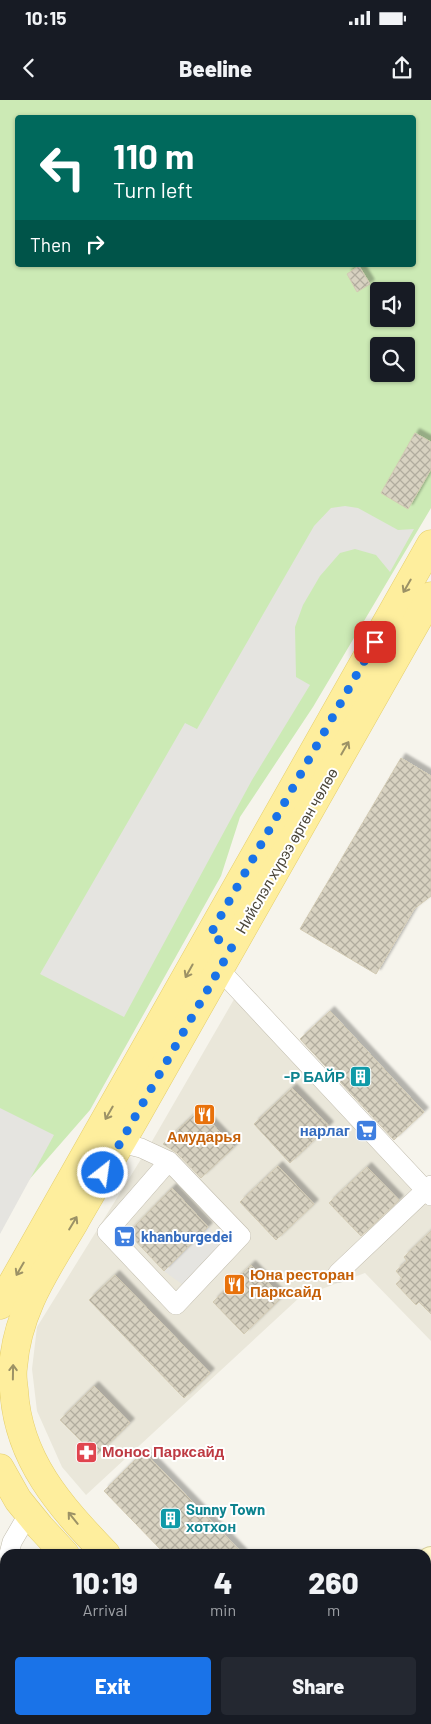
<!DOCTYPE html>
<meta charset="utf-8">
<style>
:root{--surface:#171b24;--page:#242831;--text:#f1f3f6;--muted:#9ea1a6;--accent:#1a73e8}
body{margin:0;font-family:Barlow,sans-serif;background:var(--page);color:var(--text);height:100vh;display:flex;flex-direction:column;font-size:19px;white-space:nowrap}
*{box-sizing:border-box;margin:0}
p{font-size:16px;color:var(--muted)}
.icon{flex:none;width:28px;height:28px;fill:none;stroke:currentColor;stroke-width:2;stroke-linecap:round;stroke-linejoin:round}
.map{position:relative;flex:1;overflow:hidden}
.drawer{position:absolute;left:0px;top:1449px;width:431px;height:176px;display:flex;flex-direction:column;background:var(--surface);border-radius:15px 15px 0 0;box-shadow:0 1px 4px #0004}
.drawer>*{flex:none}
.hud{position:absolute;left:15px;top:15px;width:401px;height:152px;border-radius:5px;box-shadow:0 1px 4px #0004;background:#00695c;color:#fff;overflow:hidden}
.fabs{position:absolute;left:370px;top:182px;display:grid;gap:10px}
.fabs a{display:grid;place-items:center;width:45px;height:45px;border-radius:5px;background:var(--surface);box-shadow:0 1px 4px #0004;font-size:25px}
.pin{position:absolute;display:grid;place-items:center;width:42px;height:42px;color:#fff;margin:-21px;border-radius:10px;box-shadow:0 2px 8px #0006}
.me{position:absolute;width:55px;margin:-28px;rotate:30deg;stroke-linejoin:round;filter:drop-shadow(0 0 4px #0008)}
.turn{display:flex;align-items:center;gap:18px;height:105px;padding:0 15px;font-size:22px}
.turn .icon{width:65px;height:65px;stroke-width:2.5}
.turn b{display:block;font-size:35px;line-height:42px}
.then{display:flex;align-items:center;height:48px;padding:0 15px;background:#0003;gap:10px;font-size:19px}
.eta{display:flex;justify-content:space-evenly;align-items:center;height:85px;text-align:center}
.eta b{font-size:30px;font-weight:800;line-height:35px}
.action{display:flex;gap:10px;margin-top:auto;padding:10px 15px}
.action a{flex:1;height:58px;border-radius:5px;background:var(--accent);color:#fff;font-size:20px;font-weight:800;line-height:58px;text-align:center}
.action a+a{background:var(--page);color:var(--text)}
.status{display:flex;justify-content:space-between;align-items:center;height:35px;padding:0 25px;background:var(--surface);direction:ltr}
.status svg{height:14px;fill:currentColor}
header{display:flex;justify-content:space-between;align-items:center;height:65px;padding:0 15px;background:var(--surface);font-size:22px;font-weight:800}
.map>svg:first-child{display:block}
.residential{fill:#eae7da}
.education{fill:#efebd6}
.green{fill:#cceab5;fill-rule:evenodd}
.parking{fill:#e5e4e0}
.building{fill:url(#building-cross-hatch);stroke:#d3cbb4;filter:url(#shadow)}
.lines{fill:none;stroke-linecap:round;stroke-linejoin:round}
.street-casing{stroke:#c2bdae;stroke-width:20}
.secondary-casing{stroke:#d5cd9b;stroke-width:28}
.primary-casing{stroke:#e5cf6b;stroke-width:29}
.street{stroke:#fff;stroke-width:19}
.secondary{stroke:#fff9cd;stroke-width:26}
.primary{stroke:#feee9d;stroke-width:28}
.oneway{stroke:#9c9266}
.route{stroke:#1a73e8;stroke-width:9;stroke-dasharray:0 16.2}
.labels{text-anchor:middle;stroke-width:4;stroke-linejoin:round;paint-order:stroke}
.street-label{font-size:15px;fill:#4b4639;stroke:#fff}
.culture-label{font-size:15px;font-weight:bold;fill:#0d838f;stroke:#fff;text-anchor:end}
.shop-label{font-size:15px;font-weight:bold;fill:#366cbe;stroke:#fff;text-anchor:end}
.food-label{font-size:15px;font-weight:bold;fill:#c56008;stroke:#fff}
.health-label{font-size:15px;font-weight:bold;fill:#be3a42;stroke:#fff;text-anchor:start}
</style>
<div class="status"><b>10:15</b><svg viewBox="0 0 49 12"><path d="M0 12V9h3v3zM5 12V6h3v6zM10 12V3h3v9zM15 12V0h3v12zM26 1h20v11H26zM47 4h2v5h-2z"/></svg></div>
<header><svg class="icon" aria-label="back" viewBox="0 0 24 24"><path d="M15 5l-7 7 7 7"/></svg>Beeline<svg class="icon" aria-label="share" viewBox="0 0 24 24"><path d="M12 15V3M7 8l5-5 5 5M5 13v7h14v-7"/></svg></header>
<div class="map">
<svg width="431" height="1624" viewBox="0 0 431 1624">
<defs>
<pattern id="building-cross-hatch" width="8" height="8" patternUnits="userSpaceOnUse" patternTransform="scale(1.25)"><rect width="8" height="8" fill="#d8d2c1"/><path d="M0 0l8 8M0 8l8-8" fill="none" stroke="#b1ac9e"/></pattern>
<filter id="shadow"><feDropShadow dx="4.5" dy="-4.5" stdDeviation="1" flood-color="#0004"/></filter>
</defs>
<rect width="100%" height="100%" fill="#f6f4ec"/>
<g class="residential">
<path d="M244,882L431,1085V1241L365,1173L300,1197L86,1395L62,1367L37,1311L32,1269L37,1227L151,1043Z"/>
<path d="M431,1513V1624H314L310,1620H426V1517Z"/>
</g>
<g class="education">
<path d="M5,1562V1586L0,1590V1577L4,1573L0,1566Z"/>
<path d="M42,1620H95L98,1624H45Z"/>
</g>
<path class="green" d="M0,0H431V408L313,607L240,717L221,776L90,1010L0,1113ZM18,18H414V165H18ZM379,191H406V219H379ZM379,246H406V274H379Z"/>
<g class="parking">
<path d="M345,406L358,408L398,430L414,429L390,472L376,455L355,449L340,453L320,476L303,505L295,527L296,577L310,585L252,680L124,917L40,874L185,623L197,629L314,426L331,408Z"/>
<path d="M0,1008L54,1035L0,1134Z"/>
<path d="M208,1127L230,1147L190,1190L164,1171Z"/>
</g>
<g class="building">
<path d="M359,166L370,184L357,192L347,174Z"/>
<path d="M415,333L431,342V369L408,409L381,393Z"/>
<path d="M401,658L431,676V796L414,809L376,874L300,829Z"/>
<path d="M330,911L424,1012L394,1040L300,939Z"/>
<path d="M292,988L329,1026L290,1063L254,1024Z"/>
<path d="M199,1010L234,1047L201,1078L177,1053L163,1044Z"/>
<path d="M278,1066L314,1104L276,1140L240,1102Z"/>
<path d="M367,1067L399,1100L361,1136L329,1103Z"/>
<path d="M172,1088L208,1127L164,1171L128,1133Z"/>
<path d="M431,1131V1214L419,1202L416,1205L396,1184L402,1178L396,1171L407,1161L404,1157Z"/>
<path d="M251,1165L282,1197L244,1234L213,1202Z"/>
<path d="M115,1175L210,1273L184,1298L89,1200Z"/>
<path d="M94,1286L130,1323L96,1356L60,1320Z"/>
<path d="M146,1354L186,1395L243,1454H165L104,1391L140,1355L143,1357Z"/>
</g>
<g class="lines">
<defs>
<g id="street">
<path d="M219,869L431,1096"/>
<path d="M121,1043L141,1048L169,1061L241,1136L176,1205L107,1132L169,1061"/>
<path d="M338,1173L431,1085"/>
<path d="M9,1454L12,1442L29,1413"/>
<path d="M142,1620L145,1624"/>
</g>
<g id="secondary">
<path d="M426,1463L431,1460"/>
<path d="M426,1486L431,1482"/>
</g>
<g id="primary">
<path d="M0,1205L431,444"/>
<path d="M0,1368L18,1400L40,1427L65,1454"/>
<path d="M106,1454C60,1406 18,1360 14,1290C13,1283 12,1275 13,1268C17,1211 46,1170 74,1123C95,1086 117,1050 138,1013C236,841 333,668 431,496"/>
<path d="M227,1620L231,1624"/>
<path d="M266,1620L270,1624"/>
</g>
</defs>
<use href="#street" class="street-casing"/>
<use href="#secondary" class="secondary-casing"/>
<use href="#primary" class="primary-casing"/>
<use href="#street" class="street"/>
<use href="#secondary" class="secondary"/>
<use href="#primary" class="primary"/>
</g>
<defs><path id="oneway-shaft" d="M-6 0H5M1.5-3L5.5 0L1.5 3" fill="none" stroke-width="1.6" stroke-linecap="round" stroke-linejoin="round" transform="scale(1.25)"/></defs>
<g class="oneway">
<use href="#oneway-shaft" transform="translate(407 486) rotate(120)"/>
<use href="#oneway-shaft" transform="translate(345 648) rotate(-60)"/>
<use href="#oneway-shaft" transform="translate(189 871) rotate(119)"/>
<use href="#oneway-shaft" transform="translate(109 1013) rotate(120)"/>
<use href="#oneway-shaft" transform="translate(73 1123) rotate(-59)"/>
<use href="#oneway-shaft" transform="translate(20 1169) rotate(120)"/>
<use href="#oneway-shaft" transform="translate(13 1272) rotate(-89)"/>
<use href="#oneway-shaft" transform="translate(73 1418) rotate(-129)"/>
</g>
<g class="lines">
<path class="route" d="M103,1073L232,847L210,835L375,542"/>
</g>
<defs>
<symbol id="building-square" viewBox="-11 -11 22 22"><rect x="-9" y="-9" width="18" height="18" rx="4" fill="#0f9aa8" stroke="#fff"/><path d="M-4-6H4V6H1V3H-1V6H-4ZM-2.5-4.3h1.7v1.8h-1.7ZM.8-4.3h1.7v1.8H.8ZM-2.5-1h1.7V.8h-1.7ZM.8-1h1.7V.8H.8Z" fill="#fff"/></symbol>
<symbol id="restaurant-square" viewBox="-11 -11 22 22"><rect x="-9" y="-9" width="18" height="18" rx="4" fill="#e8710a" stroke="#fff"/><path d="M-5-6h1v4h1v-4h1v4h1v-4h1v5L-1.5 .5V6h-2V.5L-5-1ZM5-6V6H3V1.5H1.5Q1.5-4 5-6Z" fill="#fff"/></symbol>
<symbol id="supermarket-square" viewBox="-11 -11 22 22"><rect x="-9" y="-9" width="18" height="18" rx="4" fill="#3f7fe0" stroke="#fff"/><path d="M-6-5.5h2.5l.6 2H6L4.5 2H-2.5L-4.4-4H-6ZM-1.5 3.2a1.3 1.3 0 1 0 .1 0ZM3 3.2a1.3 1.3 0 1 0 .1 0Z" fill="#fff"/></symbol>
<symbol id="pharmacy-square" viewBox="-11 -11 22 22"><rect x="-9" y="-9" width="18" height="18" rx="4" fill="#e0444e" stroke="#fff"/><path d="M-2-6h4v4h4v4h-4v4h-4v-4h-4v-4h4Z" fill="#fff"/></symbol>
</defs>
<g fill-rule="evenodd">
<use href="#building-square" x="348" y="964" width="25" height="25"/>
<use href="#restaurant-square" x="192" y="1002" width="25" height="25"/>
<use href="#supermarket-square" x="354" y="1018" width="25" height="25"/>
<use href="#supermarket-square" x="112" y="1124" width="25" height="25"/>
<use href="#restaurant-square" x="222" y="1172" width="25" height="25"/>
<use href="#pharmacy-square" x="74" y="1340" width="25" height="25"/>
<use href="#building-square" x="158" y="1406" width="25" height="25"/>
</g>
<g class="labels">
<g class="street-label">
<text transform="translate(287 751) rotate(-60)" y="5">Нийслэл хүрээ өргөн чөлөө</text>
</g>
<g class="culture-label">
<text x="345" y="982">-Р БАЙР</text>
<text x="186" y="1415" text-anchor="start">Sunny Town<tspan x="186" dy="17">хотхон</tspan></text>
</g>
<g class="shop-label">
<text x="350" y="1036">нарлаг</text>
<text x="141" y="1142" text-anchor="start">khanburgedei</text>
</g>
<g class="food-label">
<text x="204" y="1042">Амударья</text>
<text x="250" y="1180" text-anchor="start">Юна ресторан<tspan x="250" dy="17">Парксайд</tspan></text>
</g>
<g class="health-label">
<text x="102" y="1357">Монос Парксайд</text>
</g>
</g>
</svg>
<div class="fabs">
<a><svg class="icon" aria-label="sound" viewBox="0 0 24 24"><path d="M4 9h4l5-4v14l-5-4H4zM17 9q2 3 0 6"/></svg></a>
<a><svg class="icon" aria-label="search" viewBox="0 0 24 24"><circle cx="10" cy="10" r="6"/><path d="M15 15l6 6"/></svg></a>
</div>
<div class="pin" style="left:375px;top:542px;background:#d93025"><svg class="icon" aria-label="arrive" viewBox="0 0 24 24"><path d="M6 21V4h12l-3 4 3 4H6"/></svg></div>
<svg class="me" style="left:103px;top:1073px" viewBox="-20 -20 40 40"><circle r="17" fill="#1a73e8" stroke="#fff" stroke-width="3"/><path d="M0-11L8 9 0 5-8 9z" fill="#fff"/></svg>
<div class="hud">
<div class="turn"><svg class="icon" aria-label="left" viewBox="0 0 24 24"><path d="M17 20v-9H6M10 6l-5 5 5 5"/></svg><div><b>110 m</b>Turn left</div></div>
<div class="then">Then<svg class="icon" aria-label="right" viewBox="0 0 24 24"><path d="M7 20v-9h11M14 6l5 5-5 5"/></svg></div>
</div>
<section class="drawer">
<div class="eta">
<div><b>10:19</b><p>Arrival</p></div>
<div><b>4</b><p>min</p></div>
<div><b>260</b><p>m</p></div>
</div>
<div class="action"><a>Exit</a><a>Share</a></div>
</section>
</div>
